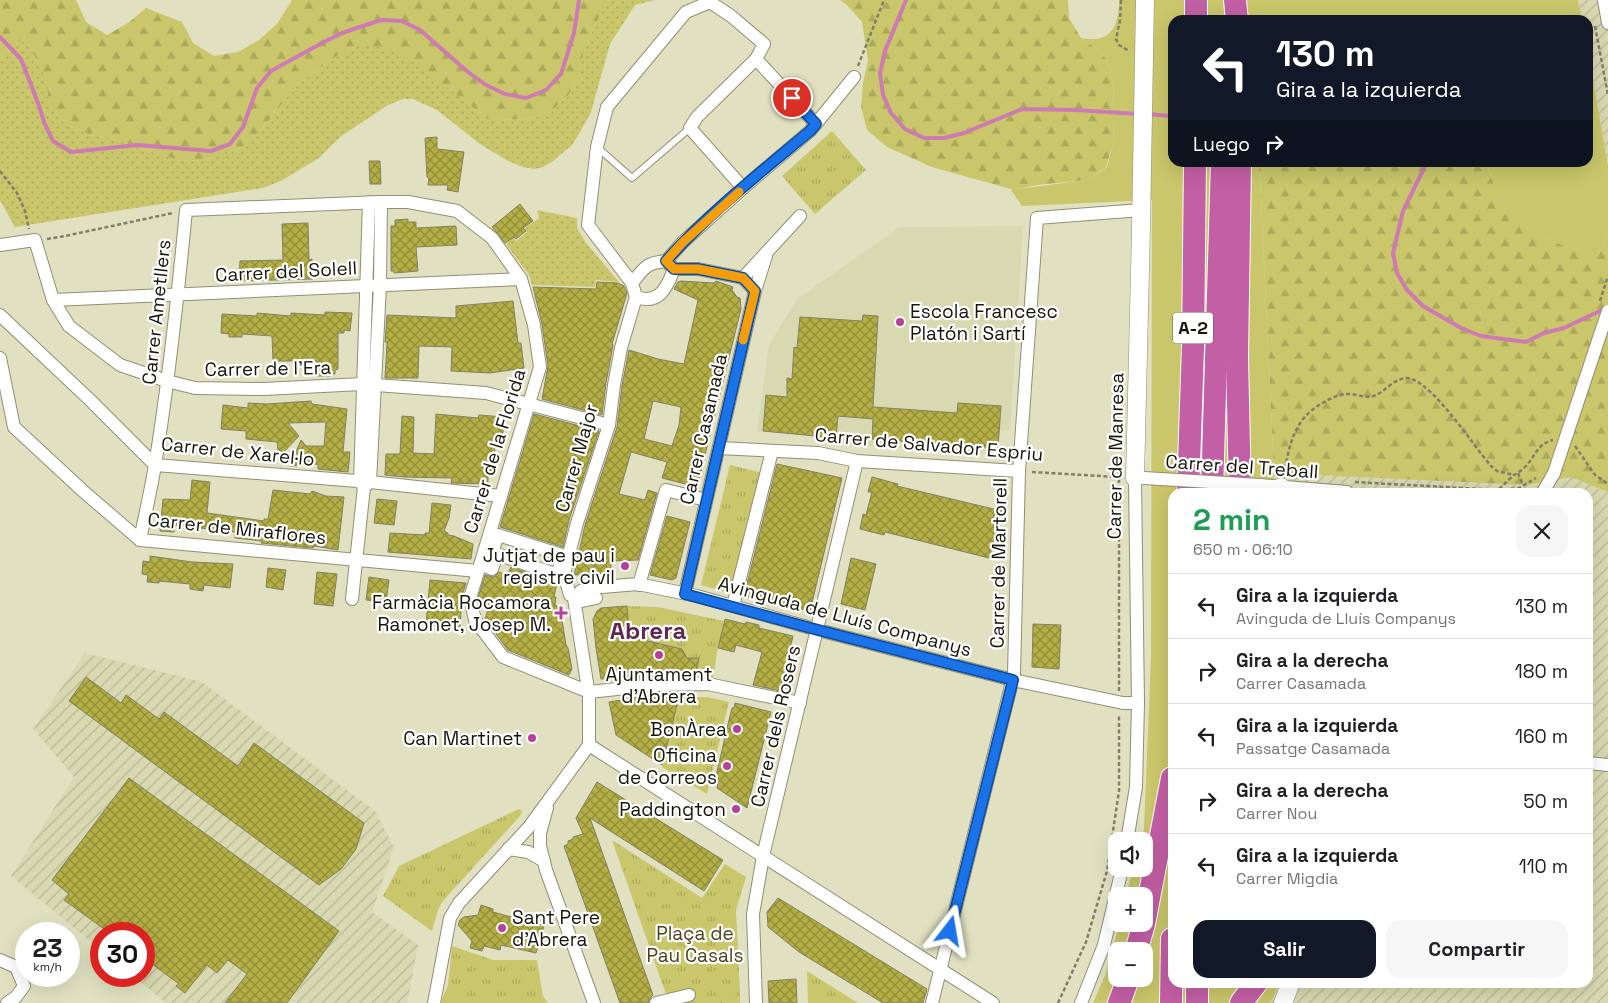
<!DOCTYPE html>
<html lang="es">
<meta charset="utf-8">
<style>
:root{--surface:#fff;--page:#f6f6f6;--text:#202124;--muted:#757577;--line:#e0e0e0;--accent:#111827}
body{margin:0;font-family:"Space Grotesk",sans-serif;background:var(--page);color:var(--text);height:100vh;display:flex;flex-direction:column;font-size:19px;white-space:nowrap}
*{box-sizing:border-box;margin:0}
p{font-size:16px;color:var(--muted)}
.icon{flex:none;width:28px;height:28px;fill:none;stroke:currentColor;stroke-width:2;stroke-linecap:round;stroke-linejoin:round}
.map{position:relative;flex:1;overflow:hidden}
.panel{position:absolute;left:1168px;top:488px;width:425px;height:500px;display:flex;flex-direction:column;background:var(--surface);border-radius:15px;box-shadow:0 5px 20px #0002}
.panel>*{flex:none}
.top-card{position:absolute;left:1168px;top:15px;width:425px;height:152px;border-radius:15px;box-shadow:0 5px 20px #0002;background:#111827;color:#fff;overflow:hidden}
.buttons{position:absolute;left:1108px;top:832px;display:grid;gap:10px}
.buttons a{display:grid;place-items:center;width:45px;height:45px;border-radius:10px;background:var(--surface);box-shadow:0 5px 20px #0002;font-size:25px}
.speed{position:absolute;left:15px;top:922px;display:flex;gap:10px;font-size:25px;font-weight:700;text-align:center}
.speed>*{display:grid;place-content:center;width:65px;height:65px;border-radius:50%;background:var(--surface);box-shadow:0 5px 20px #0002;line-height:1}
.speed small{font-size:12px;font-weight:400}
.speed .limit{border:8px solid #d22;background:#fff;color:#111}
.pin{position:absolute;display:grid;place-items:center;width:42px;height:42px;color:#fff;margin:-21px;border:2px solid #fff;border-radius:50%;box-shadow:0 1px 5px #0007}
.me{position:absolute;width:55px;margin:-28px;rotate:14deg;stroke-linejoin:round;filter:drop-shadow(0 0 4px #0008)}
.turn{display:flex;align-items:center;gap:18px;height:105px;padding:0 25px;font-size:22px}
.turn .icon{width:65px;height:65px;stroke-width:2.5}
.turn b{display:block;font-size:35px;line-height:42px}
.then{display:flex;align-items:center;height:48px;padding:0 25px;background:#0003;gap:10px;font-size:19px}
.round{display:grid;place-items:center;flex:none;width:52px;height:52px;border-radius:15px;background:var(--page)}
.headline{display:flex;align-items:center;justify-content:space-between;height:85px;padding:0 25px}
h1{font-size:30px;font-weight:600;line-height:38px;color:#1e9e55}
.cta{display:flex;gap:10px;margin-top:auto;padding:10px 25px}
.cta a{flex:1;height:58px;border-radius:15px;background:var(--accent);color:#fff;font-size:20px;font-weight:600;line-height:58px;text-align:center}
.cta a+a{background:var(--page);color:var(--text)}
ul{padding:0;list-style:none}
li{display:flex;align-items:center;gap:15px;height:65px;padding:0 25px;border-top:1px solid var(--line)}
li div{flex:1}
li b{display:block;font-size:19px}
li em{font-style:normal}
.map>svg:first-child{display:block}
.built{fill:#d8d8b1}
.industrial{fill:url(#industrial-furrows)}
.grass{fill:#c9c66b;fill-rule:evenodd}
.forest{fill:url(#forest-firs)}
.park{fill:url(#park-tufts)}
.garden{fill:url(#garden-dots)}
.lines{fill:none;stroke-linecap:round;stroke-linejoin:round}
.stream{stroke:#ce7ab3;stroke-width:4}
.building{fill:url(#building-cross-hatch);stroke:#828165;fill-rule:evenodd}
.lane-casing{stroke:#908f73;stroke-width:8}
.street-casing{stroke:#908f73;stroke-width:14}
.secondary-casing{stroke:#908f73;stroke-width:19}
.highway-casing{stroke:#fff;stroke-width:24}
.path{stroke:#807f6a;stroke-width:2.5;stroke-dasharray:4 2.5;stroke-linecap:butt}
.lane{stroke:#fff;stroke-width:6}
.street{stroke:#fff;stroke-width:12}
.secondary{stroke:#fff;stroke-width:18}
.highway{stroke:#c35fa5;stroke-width:22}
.street-bridge-casing{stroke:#908f73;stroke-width:14;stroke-linecap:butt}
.path-bridge{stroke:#807f6a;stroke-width:2.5;stroke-dasharray:4 2.5;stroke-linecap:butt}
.street-bridge{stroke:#fff;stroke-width:12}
.route-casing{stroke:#114b97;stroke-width:12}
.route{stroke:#1a73e8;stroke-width:9}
.slow{stroke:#f59e0b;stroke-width:9}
.poi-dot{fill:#b84197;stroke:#fff;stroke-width:2}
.labels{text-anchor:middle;stroke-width:4.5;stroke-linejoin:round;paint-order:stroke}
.shield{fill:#fff;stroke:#5c5b54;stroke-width:1}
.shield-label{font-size:18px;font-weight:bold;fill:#16150a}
.street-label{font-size:19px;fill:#16150a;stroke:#fff}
.poi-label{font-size:19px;fill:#16150a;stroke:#fff;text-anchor:end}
.park-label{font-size:19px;fill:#47451a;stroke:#fff}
.district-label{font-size:24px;font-weight:bold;fill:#622851;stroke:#fff}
</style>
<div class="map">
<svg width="1608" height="1003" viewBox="0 0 1608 1003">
<defs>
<pattern id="industrial-furrows" width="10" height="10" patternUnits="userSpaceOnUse" patternTransform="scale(1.25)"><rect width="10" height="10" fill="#d8d8b1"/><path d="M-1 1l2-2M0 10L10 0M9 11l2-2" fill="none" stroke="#b9b897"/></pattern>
<pattern id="forest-firs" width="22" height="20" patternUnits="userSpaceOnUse" patternTransform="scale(1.25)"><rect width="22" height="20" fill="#c9c66b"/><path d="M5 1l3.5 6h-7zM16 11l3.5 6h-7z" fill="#aca95b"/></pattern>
<pattern id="park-tufts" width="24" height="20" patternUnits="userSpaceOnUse" patternTransform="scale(1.25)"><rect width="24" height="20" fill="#c9c66b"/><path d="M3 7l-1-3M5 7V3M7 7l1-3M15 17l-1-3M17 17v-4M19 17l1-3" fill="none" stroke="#aca95b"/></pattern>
<pattern id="garden-dots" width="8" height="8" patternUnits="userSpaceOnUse" patternTransform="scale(1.25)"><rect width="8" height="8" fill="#c9c66b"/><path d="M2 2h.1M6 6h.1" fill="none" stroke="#aca95b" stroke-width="1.8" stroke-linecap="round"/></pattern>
<pattern id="building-cross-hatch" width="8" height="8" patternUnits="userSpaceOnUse" patternTransform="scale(1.25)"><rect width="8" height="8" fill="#b3af45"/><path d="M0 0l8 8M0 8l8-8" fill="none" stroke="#918d38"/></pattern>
</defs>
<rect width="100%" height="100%" fill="#e1e1c2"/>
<path class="built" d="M1023,226L1010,431L1000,430L998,448L990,447L989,454L835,444L836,438L757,431L769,345L797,299L900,227Z"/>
<g class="industrial">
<path d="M1578,0H1608V165L1588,51V20H1582Z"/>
<path d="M1274,473L1527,485L1571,477L1608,492V1003H1270L1274,996L1278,983L1588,982V492H1273Z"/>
<path d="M85,653L202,682L375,811L394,847L372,912L418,945L407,1003H166L133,976H144V934H101V950L11,876L74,777L33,729Z"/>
</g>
<g class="grass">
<path d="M1119,0H1578L1582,20H1172V162L1258,163L1260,179L1274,473L1273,492H1172V982L1278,983L1274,996L1270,1003H1093L1106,973L1119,924H1144V896H1126L1133,869H1144V841H1141L1144,828L1151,656L1152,200L1022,206L1011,190L1087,180L1107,167L1113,144L1114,120L1113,73L1102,52L1081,38C1111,44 1119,26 1119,0ZM1116,951H1144V979H1116Z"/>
<path d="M1588,51L1608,165V234L1597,256C1577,249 1557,244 1538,236C1509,224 1494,191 1487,163L1588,162Z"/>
</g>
<g class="forest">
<path d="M0,0H76L86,22L107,35L128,23L146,8L182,22L193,43L214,56L238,52L259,40L277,24L292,0H610L603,9L593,30L584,52L579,76L568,96L550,112L528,119L503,120L481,114L462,99L356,46L335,57L296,86L251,143L229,153L205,160L180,161L110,138L88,134L65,124L49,106L46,83L37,60L24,38L0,56Z"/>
<path d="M840,0H1068L1069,18L1081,38L1102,52L1113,73L1114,120L1113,144L1106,167L1087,180L1037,185L1014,190L932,167L887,147L867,130L861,107L863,83L868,60L862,22L847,5Z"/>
<path d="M1258,163H1487C1494,191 1509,223 1538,236C1557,244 1577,249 1597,256L1608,234V492L1571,477L1527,485L1274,473L1260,179Z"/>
<path d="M740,995V1003H684L691,1001Z"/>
</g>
<g class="park">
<path d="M832,131L866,170L815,214L782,176Z"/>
<path d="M730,465L763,473L730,593L701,585Z"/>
<path d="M627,606L658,607L724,621L717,652L713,678L695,677L699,658H685V653L682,649L636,637L635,633L629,632Z"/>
<path d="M679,697H708L729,702L707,794L662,767Z"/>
<path d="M519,809L522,811L520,816L442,902L438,910L432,931L383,896L399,866Z"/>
<path d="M612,840L702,898L725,864L746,877L736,910L740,995L684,1003H669Z"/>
<path d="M452,946L493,960H537L543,996L548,1003H441L448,985Z"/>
<path d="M807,971L858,1003H808Z"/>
</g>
<g class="garden">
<path d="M610,0H655L635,5L610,44L591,112L579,134L572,145L553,161L543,167L534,169L523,167L508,161L480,144L437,110L413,99H403L388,105L340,137L319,158L281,181L263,188L15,227L0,200V56L24,38L37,60L47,83L49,106L65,124L88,134L110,138L180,161L205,160L229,153L251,143L296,86L335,57L356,46L380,47L403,55L424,69L481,114L503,120L528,119L550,112L568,96L579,76L584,52L593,30L603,9Z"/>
<path d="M537,210L577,218V228L586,243L619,282L596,280L595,287L532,285L529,275L506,244L513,237L516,241L527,232L524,229L539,218Z"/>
</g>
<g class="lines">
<g class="stream">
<path d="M906,0L885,51L880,73L883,95L891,113L905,129L924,138H944L964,133L1022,109L1075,110L1138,114"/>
<path d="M0,37L21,59L38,103L44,122L53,141L71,152L137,145L211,151L230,144L243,127L257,88L271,71L322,43L342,33L381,20L402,21L420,30L468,72L486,85L505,94L526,98L546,90L561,74L574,33L579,0"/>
<path d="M1147,114L1172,116"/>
<path d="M1427,162L1403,211L1393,253L1397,273L1407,290L1423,306L1461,328L1481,336L1526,342L1544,333L1564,328L1606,308"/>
</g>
</g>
<g class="building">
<path d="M437,137V149L464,152L458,192L447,190L448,185H428L429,178L427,177L425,138Z"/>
<path d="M369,161H380L381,184H370Z"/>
<path d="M520,204L533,221L523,228L526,231L516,239L514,237L505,243L492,227Z"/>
<path d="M408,219V222H416V228L456,226L457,245L416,247L418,271L394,273V271H391V226H395V220Z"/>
<path d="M308,223L309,260L312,259L313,279L239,281L240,261L283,260L282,224Z"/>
<path d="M681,281L714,283L716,281L733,287L732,290L737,297L740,298L741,309L697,487L662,478L667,462L631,452L619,494L645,500L648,490L657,493L638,560L611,561V573L574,575L585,525L617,427L622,386L629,350L658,359L684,364L698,300L674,289L678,282ZM653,401L681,407L679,425L672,446L644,439Z"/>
<path d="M597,282L618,283L624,286L627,293L612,344L613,345L606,383L602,415L542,399L548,366L542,324L533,287L596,289Z"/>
<path d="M513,301L518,343H521L524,368L490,373L451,371L452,347L419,346L418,378H385L387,343L385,342L387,315L456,318V306Z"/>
<path d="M325,312L352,313L350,331L344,330V333H338V369L335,370V374H330V376H317V361H273L272,336L242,334V337H229V334L221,333L222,314L257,316V313L291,316V313L325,315Z"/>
<path d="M863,315L878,316L873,407L957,413L958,403L1001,406L998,448L872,439L873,419L838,416L836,438L763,431L766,395L787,397V378L792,379L794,347L797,348L800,317L862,321Z"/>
<path d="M311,401L312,404L347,409L343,452H350L348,472L318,469V464L290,466L301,440L306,446H324L326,422L288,423L299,436L279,457L277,442L246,439V431L221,429L223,405L248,408V403L267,404Z"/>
<path d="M436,414L478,418L479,415L504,417L502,447H495L493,474H488V484L451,483L452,478L404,477L385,475L386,454H400L402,416L414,417L413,453L434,454Z"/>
<path d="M534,414L599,431L569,520L563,547L500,527Z"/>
<path d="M777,464L842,478L810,611L744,596Z"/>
<path d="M872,477L898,484L897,486L1002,511L989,558L885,532L884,535L860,529L863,514L866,515L872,492H868Z"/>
<path d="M192,480L210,482L207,513L264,521V519H268L273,490L310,494L312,491L326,496L344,497L338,550L314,546L313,548L261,543L262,541L235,538V532L209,529L175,525L174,532L160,531L163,499L190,500Z"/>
<path d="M377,499L397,501L394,525L374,523Z"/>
<path d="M432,503L451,505L449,518L444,531L448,533V535L454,536L473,544L471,559L388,552L390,533L425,535V533H429Z"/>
<path d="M667,516L690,522L676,578L672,580L650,575Z"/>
<path d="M150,556L192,562L233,564L230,588L204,585L203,591L190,589V584L159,581V583L147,582L148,575L142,574L143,561L150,562Z"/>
<path d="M851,558L876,564L865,610L841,604Z"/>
<path d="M511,567L557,583L554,597H556L555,605L560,608L566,645L568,648L572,669L569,675L508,650L485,619L488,609L480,605L478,598L485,575L494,577L499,572L507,575Z"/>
<path d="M268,568L286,570L283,590L266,587Z"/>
<path d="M317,572L337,574L333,606L314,604Z"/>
<path d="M369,577L389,580L386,602L366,600Z"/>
<path d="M430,580L466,583L462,596L460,627L426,624Z"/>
<path d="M627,606L629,630L635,633L636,638L682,649L687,658H699L696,674L640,678L601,679L596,648L593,619L597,611L601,608Z"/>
<path d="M725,619L745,624L746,622L759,625V628L793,636L780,691L753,685L762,652L736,645L734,652L718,648Z"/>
<path d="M1033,624L1061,625L1059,669L1032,667Z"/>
<path d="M86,677L121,703L126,695L159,719L164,712L238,766L254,743L364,823L356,849L341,869L319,885L69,701Z"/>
<path d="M641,697H679L662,765L616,735L609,702Z"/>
<path d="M735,703L771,712L747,808L717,788L718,783L716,782L717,776H716L729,720L732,708H734Z"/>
<path d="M129,778L339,931L287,1003H225L247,974L228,960L217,973L207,965L185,993L176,986L179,984L144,958V934H111L64,900L69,894L52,880Z"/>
<path d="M597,782L723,860L704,891L590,818L653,995L650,998L648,1003H620L564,846L568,844V841L573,839V837L583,834L576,818Z"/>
<path d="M778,898L927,989L923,1003H883L799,952L768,927L767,912Z"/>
<path d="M481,905L493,909V912L544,926L536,953L501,945L500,950L484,946L482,951L470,948L472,941L458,925L460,920L464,917L478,915Z"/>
<path d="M796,979L797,1003H769L768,981Z"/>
</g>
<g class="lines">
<defs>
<path id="lane" d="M598,148L632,178L690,128"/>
<g id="street">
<path d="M1604,0L1608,23"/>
<path d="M756,59L816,124"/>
<path d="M369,202L360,482L364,487L370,482L380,285L381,202"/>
<path d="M0,245L35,240L53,300L69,326L120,365L167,381L195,388L264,389L362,384L486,393L609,425"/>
<path d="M666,261L683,242L743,188L810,131L854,77"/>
<path d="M666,261L674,269C667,288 659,305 636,297L632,283C645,267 646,263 666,261Z"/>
<path d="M674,269H698L743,278"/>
<path d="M743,278L800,216"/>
<path d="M632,283L588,225L597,147L607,107L686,12L710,2L731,16L764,44L756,59L697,117L690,128L743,188"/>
<path d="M755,291L766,256"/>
<path d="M53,300L521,279"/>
<path d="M0,315L90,400L155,465L370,482L501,496"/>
<path d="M0,358L14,427L83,491L140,540L478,571"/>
<path d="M719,448L818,453L857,461L1019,471"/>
<path d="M1260,485L1347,492"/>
<path d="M1543,492L1554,473"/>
<path d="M498,535L562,555L558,575L497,554L492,569L487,567Z"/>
<path d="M140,540C145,515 151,490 155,465C169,380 178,295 186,210L381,202H408L457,211L492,238L521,279L534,325L540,367L470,598L475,620L503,657L589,692L654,685L708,684L800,703"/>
<path d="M639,585L666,490L706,500"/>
<path d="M685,593L755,291L743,278"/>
<path d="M574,598L581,591L590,588L638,584L697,596L818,630L1013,680L1123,703H1138"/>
<path d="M596,598L582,601L570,595L564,574L577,523L609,425L614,385L621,348L636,297"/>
<path d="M352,599L364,487"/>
<path d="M733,606L772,451"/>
<path d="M589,745L993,1003"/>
<path d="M1588,763L1608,765"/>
<path d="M547,808L540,833V846L546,870L594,1003"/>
<path d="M1127,841L1136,787L1138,703L1135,478H1141"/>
<path d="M508,849L528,852L544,861"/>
<path d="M0,960L16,967L24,986L16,997L7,1003"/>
<path d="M434,1003L450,918L459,903L529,827L589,745V696L574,598"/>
<path d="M656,1003L689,995"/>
<path d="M756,1003L753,914L763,856L857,461"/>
<path d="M932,1003L1014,674L1019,471L1037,218L1141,210"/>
<path d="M1081,1003L1104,945L1122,869"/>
</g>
<g id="secondary">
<path d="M1135,478L1141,229L1145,0"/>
<path d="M1280,492L1281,487"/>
<path d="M1283,1003L1291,982"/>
</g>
<g id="highway">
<path d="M1196,0V20"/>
<path d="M1235,0L1237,20"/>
<path d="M1240,162L1237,357L1240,492"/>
<path d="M1188,492L1193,347L1195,162"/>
<path d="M1212,492L1222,162"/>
<path d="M1136,951L1144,924L1172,778"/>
<path d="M1119,1003L1128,979"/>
<path d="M1171,1003L1172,939"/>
<path d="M1197,1003V982"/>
<path d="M1241,1003L1257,982"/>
</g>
</defs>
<use href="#lane" class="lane-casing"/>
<use href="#street" class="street-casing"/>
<use href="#secondary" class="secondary-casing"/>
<use href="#highway" class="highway-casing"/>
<g class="path">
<path d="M1121,0L1120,20L1116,39L1119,45L1129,51"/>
<path d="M1595,26L1608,95"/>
<path d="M858,66L884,0"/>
<path d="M0,171L17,193L25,211L29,229"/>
<path d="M47,239L65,236L173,213"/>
<path d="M1575,446L1595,475L1608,484"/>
<path d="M1032,472L1118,477"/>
<path d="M1518,473L1523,485"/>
<path d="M1284,475C1289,446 1294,419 1321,404C1329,399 1337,395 1346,394C1356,393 1367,400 1376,395C1387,390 1398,374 1412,379C1438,390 1472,444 1491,466L1497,471L1514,475"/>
<path d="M1355,482L1499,490L1519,488L1536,478"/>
<path d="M1499,489C1504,485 1509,479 1514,475C1517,473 1521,471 1524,468C1535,458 1536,444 1553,440"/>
<path d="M1119,691V471"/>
<path d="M1058,1003L1086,942L1107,871L1119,791V714"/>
</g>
<use href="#lane" class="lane"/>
<use href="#street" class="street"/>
<use href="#secondary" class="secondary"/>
<use href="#highway" class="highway"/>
<defs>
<g id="street-bridge">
<path d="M1554,473L1608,311"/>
<path d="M1144,478L1260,485"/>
</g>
</defs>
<use href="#street-bridge" class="street-bridge-casing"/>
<path class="path-bridge" d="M1600,301L1608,276"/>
<use href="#street-bridge" class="street-bridge"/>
</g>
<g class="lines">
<defs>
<path id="route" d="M792,98L816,124L810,131C761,172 709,213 666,261L674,269H698L743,278L755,291L685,594L818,630L1013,680L950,931"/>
</defs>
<use href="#route" class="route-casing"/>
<use href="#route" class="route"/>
<path class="slow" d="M739,192L683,242L666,261L674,269H698L743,278L755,291L743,340"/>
</g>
<g class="poi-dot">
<circle cx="900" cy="322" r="5"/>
<circle cx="625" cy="566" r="5"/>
<path d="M558.5 605.5h5v5h5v5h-5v5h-5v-5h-5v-5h5z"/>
<circle cx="659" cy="655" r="5"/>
<circle cx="737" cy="729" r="5"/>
<circle cx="532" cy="738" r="5"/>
<circle cx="727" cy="766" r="5"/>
<circle cx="736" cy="809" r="5"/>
<circle cx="502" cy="928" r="5"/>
</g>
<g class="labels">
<rect class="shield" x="1173" y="312.5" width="40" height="31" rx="4"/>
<g class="shield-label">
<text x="1193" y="334">A-2</text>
</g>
<g class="street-label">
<text transform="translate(286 271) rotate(-3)" y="7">Carrer del Solell</text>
<text transform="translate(156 312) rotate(-84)" y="7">Carrer Ametllers</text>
<text transform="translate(268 368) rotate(-1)" y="7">Carrer de l'Era</text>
<text transform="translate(703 429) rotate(-77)" y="7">Carrer Casamada</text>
<text transform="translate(929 444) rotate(5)" y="7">Carrer de Salvador Espriu</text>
<text transform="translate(238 451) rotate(6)" y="7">Carrer de Xarel·lo</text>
<text transform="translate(494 451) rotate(-73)" y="7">Carrer de la Florida</text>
<text transform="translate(1115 456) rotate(-89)" y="7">Carrer de Manresa</text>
<text transform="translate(576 458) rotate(-74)" y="7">Carrer Major</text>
<text transform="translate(1242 466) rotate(4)" y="7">Carrer del Treball</text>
<text transform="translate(237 528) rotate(6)" y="7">Carrer de Miraflores</text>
<text transform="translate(998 563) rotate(-89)" y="7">Carrer de Martorell</text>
<text transform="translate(845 616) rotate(15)" y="7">Avinguda de Lluís Companys</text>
<text transform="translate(775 726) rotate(-77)" y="7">Carrer dels Rosers</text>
</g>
<g class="poi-label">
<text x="910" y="318" text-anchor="start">Escola Francesc<tspan x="910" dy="22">Platón i Sartí</tspan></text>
<text x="615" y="562">Jutjat de pau i<tspan x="615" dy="22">registre civil</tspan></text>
<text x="551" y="609">Farmàcia Rocamora<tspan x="551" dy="22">Ramonet, Josep M.</tspan></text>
<text x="659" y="681" text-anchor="middle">Ajuntament<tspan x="659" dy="22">d'Abrera</tspan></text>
<text x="727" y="736">BonÀrea</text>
<text x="522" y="745">Can Martinet</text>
<text x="717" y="762">Oficina<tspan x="717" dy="22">de Correos</tspan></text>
<text x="726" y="816">Paddington</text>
<text x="512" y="924" text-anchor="start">Sant Pere<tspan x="512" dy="22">d'Abrera</tspan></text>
</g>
<g class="park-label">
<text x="695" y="940">Plaça de<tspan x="695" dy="22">Pau Casals</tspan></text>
</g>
<g class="district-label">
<text x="648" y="639">Abrera</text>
</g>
</g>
</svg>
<div class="buttons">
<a><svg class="icon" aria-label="sound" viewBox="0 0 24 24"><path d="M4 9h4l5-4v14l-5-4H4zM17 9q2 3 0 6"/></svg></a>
<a>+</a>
<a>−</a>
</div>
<div class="speed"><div>23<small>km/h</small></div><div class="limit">30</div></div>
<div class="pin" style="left:792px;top:98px;background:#d93025"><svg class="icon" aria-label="arrive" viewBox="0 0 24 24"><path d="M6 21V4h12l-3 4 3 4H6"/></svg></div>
<svg class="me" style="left:950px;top:931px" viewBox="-20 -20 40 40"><path d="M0-17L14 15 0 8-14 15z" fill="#1a73e8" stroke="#fff" stroke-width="4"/></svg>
<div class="top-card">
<div class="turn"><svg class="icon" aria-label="left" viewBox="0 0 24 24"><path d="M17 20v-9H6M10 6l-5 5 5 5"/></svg><div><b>130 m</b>Gira a la izquierda</div></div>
<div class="then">Luego<svg class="icon" aria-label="right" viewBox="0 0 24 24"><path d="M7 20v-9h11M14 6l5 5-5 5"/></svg></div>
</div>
<section class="panel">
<div class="headline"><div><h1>2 min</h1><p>650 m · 06:10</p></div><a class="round"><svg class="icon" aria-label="close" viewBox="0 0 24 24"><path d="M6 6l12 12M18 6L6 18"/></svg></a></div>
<ul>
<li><svg class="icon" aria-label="left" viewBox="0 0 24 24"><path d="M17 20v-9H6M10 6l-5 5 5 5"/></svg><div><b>Gira a la izquierda</b><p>Avinguda de Lluís Companys</p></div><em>130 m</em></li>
<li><svg class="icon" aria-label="right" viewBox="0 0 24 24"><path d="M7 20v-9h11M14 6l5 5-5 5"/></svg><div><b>Gira a la derecha</b><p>Carrer Casamada</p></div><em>180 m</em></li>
<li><svg class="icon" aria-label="left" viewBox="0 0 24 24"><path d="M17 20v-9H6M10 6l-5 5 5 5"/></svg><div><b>Gira a la izquierda</b><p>Passatge Casamada</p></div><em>160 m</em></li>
<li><svg class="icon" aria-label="right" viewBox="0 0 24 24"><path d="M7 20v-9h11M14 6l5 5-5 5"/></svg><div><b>Gira a la derecha</b><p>Carrer Nou</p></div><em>50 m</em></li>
<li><svg class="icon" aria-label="left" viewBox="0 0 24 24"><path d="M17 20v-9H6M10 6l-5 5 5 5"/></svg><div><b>Gira a la izquierda</b><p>Carrer Migdia</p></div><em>110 m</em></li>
</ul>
<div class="cta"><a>Salir</a><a>Compartir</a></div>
</section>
</div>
